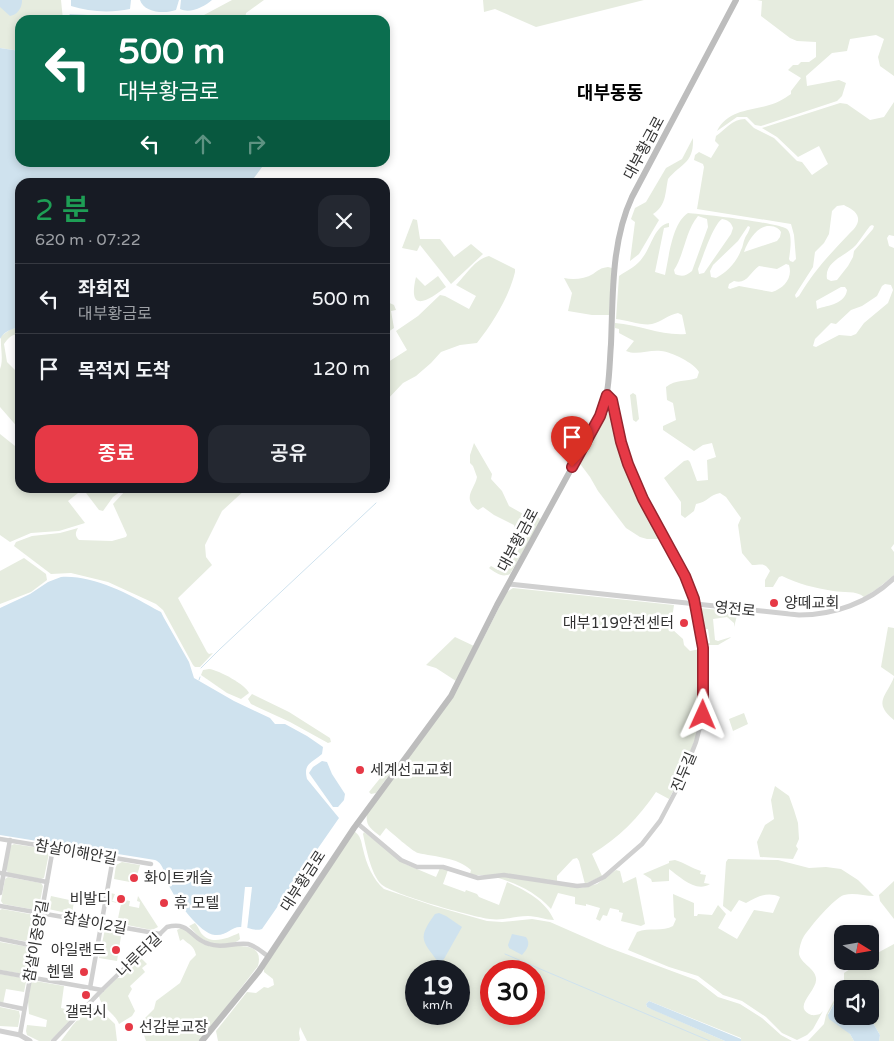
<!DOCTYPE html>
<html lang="ko">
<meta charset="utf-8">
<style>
:root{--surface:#171b24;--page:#242831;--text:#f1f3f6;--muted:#9ea1a6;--line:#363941;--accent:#e63946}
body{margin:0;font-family:"Varela Round","Noto Sans KR",sans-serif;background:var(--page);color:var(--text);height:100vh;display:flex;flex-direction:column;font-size:19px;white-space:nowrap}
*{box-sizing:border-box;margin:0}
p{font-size:16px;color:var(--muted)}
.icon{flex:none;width:28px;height:28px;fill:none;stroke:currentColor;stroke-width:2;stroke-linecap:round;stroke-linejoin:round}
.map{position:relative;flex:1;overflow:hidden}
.drawer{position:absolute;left:15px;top:178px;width:375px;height:315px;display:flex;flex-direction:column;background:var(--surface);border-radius:15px;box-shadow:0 2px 8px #0003}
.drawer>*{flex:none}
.guide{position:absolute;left:15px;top:15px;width:375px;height:152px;border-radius:15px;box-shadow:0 2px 8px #0003;background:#0b6e4f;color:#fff;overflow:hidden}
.needle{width:32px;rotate:101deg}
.buttons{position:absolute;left:834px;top:925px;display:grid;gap:10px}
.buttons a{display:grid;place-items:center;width:45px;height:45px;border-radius:10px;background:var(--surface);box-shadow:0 2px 8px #0003;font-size:25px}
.speed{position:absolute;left:405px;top:960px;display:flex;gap:10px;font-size:25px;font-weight:700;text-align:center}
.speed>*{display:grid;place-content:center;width:65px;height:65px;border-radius:50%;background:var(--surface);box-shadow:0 2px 8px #0003;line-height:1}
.speed small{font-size:12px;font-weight:400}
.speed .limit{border:8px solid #d22;background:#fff;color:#111}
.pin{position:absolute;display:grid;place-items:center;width:42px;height:42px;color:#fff;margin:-51px -21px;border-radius:50% 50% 50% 0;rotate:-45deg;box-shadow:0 0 5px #0007}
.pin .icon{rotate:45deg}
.me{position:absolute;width:55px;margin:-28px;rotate:1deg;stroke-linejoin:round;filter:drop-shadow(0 0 4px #0008)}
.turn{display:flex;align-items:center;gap:18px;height:105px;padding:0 20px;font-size:22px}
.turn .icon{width:65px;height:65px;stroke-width:2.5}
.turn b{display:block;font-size:35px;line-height:42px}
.lanes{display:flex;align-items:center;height:48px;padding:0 20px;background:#0003;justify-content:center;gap:25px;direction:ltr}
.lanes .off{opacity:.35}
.round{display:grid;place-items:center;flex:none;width:52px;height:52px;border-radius:15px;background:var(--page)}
.overview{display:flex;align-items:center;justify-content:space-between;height:85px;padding:0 20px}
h1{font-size:30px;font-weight:600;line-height:38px;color:#1e9e55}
.primary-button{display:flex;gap:10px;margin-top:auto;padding:10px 20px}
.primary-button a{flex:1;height:58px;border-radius:15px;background:var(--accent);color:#fff;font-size:20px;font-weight:600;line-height:58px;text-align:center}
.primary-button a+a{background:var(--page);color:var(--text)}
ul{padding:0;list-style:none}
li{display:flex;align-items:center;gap:15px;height:70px;padding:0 20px;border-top:1px solid var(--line)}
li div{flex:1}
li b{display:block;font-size:19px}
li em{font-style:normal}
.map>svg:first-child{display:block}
.green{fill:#e6ecdf;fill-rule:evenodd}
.water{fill:#cfe2ee}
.pier{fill:#fff}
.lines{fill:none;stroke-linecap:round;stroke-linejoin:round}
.stream{stroke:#cfe2ee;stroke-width:1}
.minor{stroke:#d0d0d0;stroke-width:4.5}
.tertiary{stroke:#d0d0d0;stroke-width:5}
.secondary{stroke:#bdbdbd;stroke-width:6}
.route-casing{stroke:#96252e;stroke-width:12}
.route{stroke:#e63946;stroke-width:9}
.poi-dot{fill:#e63946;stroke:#fff;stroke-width:2}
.labels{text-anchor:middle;stroke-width:5;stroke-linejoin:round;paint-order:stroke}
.street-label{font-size:15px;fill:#333;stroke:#fff}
.poi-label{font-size:15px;fill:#333;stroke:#fff;text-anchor:start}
.quarter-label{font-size:18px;font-weight:bold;fill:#000;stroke:#fff}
</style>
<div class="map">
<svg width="894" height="1041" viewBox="0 0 894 1041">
<rect width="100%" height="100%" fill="#fff"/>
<g class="green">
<path d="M0,0H61L63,20H20V51L0,48Z"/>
<path d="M232,0H264L246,13L245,20H202L204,15Z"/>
<path d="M483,0H644L536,27L495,9L484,12Z"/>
<path d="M757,0H894V76L880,66L878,57L884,39L876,35L850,39L847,51L832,53L806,76L807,86L839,80L846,83L842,96L837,101L761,126L755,125L747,117H737L717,131C727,111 747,111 766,106C775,104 784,99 791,94V91L801,78L788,70L793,65H798L801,62H809L816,57V42L797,41L790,38L761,16L762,1Z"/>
<path d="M894,102V236L889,235L887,238L889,246L894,248V544L891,548L894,552V575L877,589L864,597C856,590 843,593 833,591C815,588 798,584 782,576L779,577L773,587H765V580L770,571C764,562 762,565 752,565L742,553L738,525L741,518L726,497L720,493C709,495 708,502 696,504L694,511L685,518L681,515V502L664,478L684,461L688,460L690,462L697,481L708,480L707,460L716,457L712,443L703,445L694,451L663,430V426L676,420L673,403L667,400L666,387C676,379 686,382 697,378L699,372C694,363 672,352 661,351C650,349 637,356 626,351L634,341L619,333V329L615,328V323C640,325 662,336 686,334L682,315L678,313C668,315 661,322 652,324C643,326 626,320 616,319L619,276C628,270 637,266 643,257C651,247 655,225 669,223V227L664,228L655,272L665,275C669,257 672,223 688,213C702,214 780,223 787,229C793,234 790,252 789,259L790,261L793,262L796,259L794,235L791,224L697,209L704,167L703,164L694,160L695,155L699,152L711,158L719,145L715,141L716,136C725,130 732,119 745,119L754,128L774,138L797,161L802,162L812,175L828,164L819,146L798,157L777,137L762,128L840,103L847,104L870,120L884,117ZM844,205C849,208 857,211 858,218C859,225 853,230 849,234C829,255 814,271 799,296L796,298L795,295L813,267L815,252L824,243L829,234L832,211L837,206ZM698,216L707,219L708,227L692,271C686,276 682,277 675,274L674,270C685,253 685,232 698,216ZM722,219C728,220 731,222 733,228L731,234L704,273L699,274L698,269C703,257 713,225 722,219ZM872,225L874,226L873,229L854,251L853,257L848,266L837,280L831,281L827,279C824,261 846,256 856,245C861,239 865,232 870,226ZM748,226L750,227C749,232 747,234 745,238C743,242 743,247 741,250C737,262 726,273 716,278L711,277L710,271L713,265L738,241ZM767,226C774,226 778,227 781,232L780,237L777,241L744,252C748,241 756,228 767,226ZM786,264L789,265C793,278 784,288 772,292L739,286L730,289L728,288L729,284L734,281C747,285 750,272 759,266L777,269ZM885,284L891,285L893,290L888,303L864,323L856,334L851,336L839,335L816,347L813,346L815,339L831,323L836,324L851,310L862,306L877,296L882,286ZM841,287H845L847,290C845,304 829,305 817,309L816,301Z"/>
<path d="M693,138C694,164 681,163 668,179C665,194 666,206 653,214L659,220L639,254L630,261L635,222L631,219L635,208L646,202L666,168L682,159Z"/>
<path d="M413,219L417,220L420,239H440L454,257L471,244L483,254L451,284L420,245L417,251L402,248Z"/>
<path d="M489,256L515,269V272C509,297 493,323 477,343L460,345L441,352L431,363L416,376L403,383L385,402V364L407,350L396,331L418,316L440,295L445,296L469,309L476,296L456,285C465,276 475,259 489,256Z"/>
<path d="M608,267L612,268L609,315H592L568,311L572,293L564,278C573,280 585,279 593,274C599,270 600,268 608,267Z"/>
<path d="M438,276L446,287C429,300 407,315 416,277L425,286Z"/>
<path d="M385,301L394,305L396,310L391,311L394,328L385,334Z"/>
<path d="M20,327V335C12,333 8,339 4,344L7,362L20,375V430L0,407V369C4,360 0,347 1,336L11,329Z"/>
<path d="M633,393L636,395L639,419L636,422L633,420L630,395Z"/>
<path d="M613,413C620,466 639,494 663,539H647L640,537L626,528L598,491L590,477L578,461L604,414Z"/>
<path d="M0,434L20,450V488H125L113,497L103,511L99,510L83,489L68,501L85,523L59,531L31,533L10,542L0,535Z"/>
<path d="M474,443L492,474L491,479L502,491L509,506L532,519L535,514L541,520L510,574C502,578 496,573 489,568L491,566L498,570H506L510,565L525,538L512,539L511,535L515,529L514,525L494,515L483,507L478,510C461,498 475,489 477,477L473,466L470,463V455Z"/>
<path d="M128,488H247L222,511L205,545L206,557L212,565L178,598L207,652L209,654L213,653L200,667H195L193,665L163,610L156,604L108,582L71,573L51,574L14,546L16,542L32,536L60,533L78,528C75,533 75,536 79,540L112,541L126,537L127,535L113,504Z"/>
<path d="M24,558L46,574L47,580L31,592L0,604V571Z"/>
<path d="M513,588L674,605L672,618L673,630L683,639L684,645L690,651L700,649L701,713L699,728L683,772L669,799L656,792C639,817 619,838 592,854L602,876L585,884L579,861L577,858L573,859L557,876V881L528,877L474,875L470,874L471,870C457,857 435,857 418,853C412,851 392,833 386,828L380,836C371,829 365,825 367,814L456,692L507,592Z"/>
<path d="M700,608L738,612L734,627V623L727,617L713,619L715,640L718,641L731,637L730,638L718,645H704V644L710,643L708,629H702L698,609Z"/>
<path d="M888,627L894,628V676L881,667Z"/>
<path d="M455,637L474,646L456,681L436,668L426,665Z"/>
<path d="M209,669C219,670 246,685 249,693L241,699L227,693L201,675L203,670Z"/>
<path d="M894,677V720C872,702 887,696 894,677Z"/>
<path d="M252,694L289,712L330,738L331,742L328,743L290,722L251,704L248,699Z"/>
<path d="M744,713L748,724L733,731L729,719Z"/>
<path d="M394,761L397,764L376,793L371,794L369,792Z"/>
<path d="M775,786L789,796L794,810L798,823L799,839L796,846L798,849L793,859L760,857L757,842L765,825L774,819L771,800Z"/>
<path d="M354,831C361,836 361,841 363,849C366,863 373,880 384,889L434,906L487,921L502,922L532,919L550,922L607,947L696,980L718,997L740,1004L762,1018L781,1035L792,1041H741V1038L649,1001L646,1004L647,1007L725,1041H307L300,1027L299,1033L300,1039L299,1041H218L216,1031L247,992L256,993L264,987L268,988L274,985L273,979L264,972V968ZM416,971H459V1014H416ZM491,971H534V1014H491Z"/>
<path d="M364,832L405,864L436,877L440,868L448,870L443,884L465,892L466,890L477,894L479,897L499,905L507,882C525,890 546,901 554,920C546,920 537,916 528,916C515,916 503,921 490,919C473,917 391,894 381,884C371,874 366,848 363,834Z"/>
<path d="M14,844L46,849L49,853L44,878L41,879L8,873L6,869L10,846Z"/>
<path d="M728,859L778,860L809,868L826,867L841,869L858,880L874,896C864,896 854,892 844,895C834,898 810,927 804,936C801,941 799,948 799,954C801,964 815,968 816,978C818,990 793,1006 809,1014C813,1016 816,1015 820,1014L823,1011L813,1029L807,1035L797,1040L782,1033L766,1017L742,1001L723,995L698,976L669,967L628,950L637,932C649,927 663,932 673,926L676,919L674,917L673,894L694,903V916H697L698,914L712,915L718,905L726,914L718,928L737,939L754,910L773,913L780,897C767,891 757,897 746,903L739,900L731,912L723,906L726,862Z"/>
<path d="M675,860C685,863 691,868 701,871L700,874L706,875L704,883L710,884C696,893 680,877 669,869V881L652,882L651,879L643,874L669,863V861Z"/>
<path d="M122,862L140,865L135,883L114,879L116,865Z"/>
<path d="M616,870L620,871L623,883L636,877L645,924L641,926L621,921L623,913L619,912V910L610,908L607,916L603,915L600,921L596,919L600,908L586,904V906L575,904V897L558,893L551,909C536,892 516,883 495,877H510L581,888L597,884Z"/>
<path d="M8,877L41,883L43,886L39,907L36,910L3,904L1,901L5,879Z"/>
<path d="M894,881V919L880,901L879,895Z"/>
<path d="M110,893L115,894L112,901L124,904L125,900L130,901L129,906L139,908L140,902L137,901L138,896L158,927L152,930L117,923L121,904L109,901Z"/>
<path d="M51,896L74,901L72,914L48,909Z"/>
<path d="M2,909L35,915L37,918L33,940L30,942L0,937V910Z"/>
<path d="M195,923C198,926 199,930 201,933C211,946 228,938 239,933L240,939C232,947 214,946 204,940C198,937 194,931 189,926Z"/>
<path d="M108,928L122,930L117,961L99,958L105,929Z"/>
<path d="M181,928C192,930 196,942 207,945C223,951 266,935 258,966L200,1041H146L140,1023L154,1009L156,1001L180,983L190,961L196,955C194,945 189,945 183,939L180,941L177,930Z"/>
<path d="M0,942L29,947L31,950L28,971L24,974L0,970Z"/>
<path d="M894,944V1041H879L880,1035L869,1016H870V989H853L848,983L845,984L828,1014L850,1034L854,1041H808L824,1024L826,1015L844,982V973L862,961H870V957Z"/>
<path d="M140,957L147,964L142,968L145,972L130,986L132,989L128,996L135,1011L132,1016L119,1024C115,1013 101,1008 99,996L117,978H121Z"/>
<path d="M0,974L23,978L26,982L24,992L6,989L3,1004L0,1003Z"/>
<path d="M35,981L64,986L61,1008L78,1012L50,1041H39L27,1035L26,1031L27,1025L46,1027L47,1020L29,1014L28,1001L31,983Z"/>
<path d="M0,1007L19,1011L20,1016L18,1027L0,1026Z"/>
<path d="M97,1007L115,1024L117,1041H61C70,1029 81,1011 97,1007Z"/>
</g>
<g class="water">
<path d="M0,0H22V1C22,8 17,15 10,16L0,7Z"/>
<path d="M71,0H131L130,9C111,13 89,12 71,6Z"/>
<path d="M140,0H179L176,10C165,14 144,13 140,0Z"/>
<path d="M181,0H212C204,7 190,14 180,9Z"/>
<path d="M70,14L177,20H65Z"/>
<path d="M0,48L20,51V162L265,163L251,182H20V327C12,329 4,331 0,339Z"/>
<path d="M61,577C93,575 127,593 155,609L161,612L164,618L189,662L194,678L234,701L270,718L275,724H285L307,736L323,747L322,754C312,763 303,763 307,779L339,818L262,929C253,932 248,926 240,927C231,927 227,936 215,935C200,934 176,900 169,886C164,877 165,864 155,860L0,835V608L30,594L48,582Z"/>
<path d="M322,761L327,762L332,774L345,794L344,800L338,807H333L309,773L313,767Z"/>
<path d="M439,913L446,916L462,927L444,959L439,963C422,940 417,939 435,914Z"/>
<path d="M512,934L526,937C531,944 527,949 522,955L509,948L508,945Z"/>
<path d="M845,983H848L853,989H842V1016H869L880,1035L879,1041H854L850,1034L829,1019L828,1015Z"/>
<path d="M649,1001L741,1039V1041H725L653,1010L647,1007L646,1004Z"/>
</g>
<path class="pier" d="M245,887H252L247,930L241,929Z"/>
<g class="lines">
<g class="stream">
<path d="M201,668L220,649L376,503"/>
<path d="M199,680L200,677"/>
<path d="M505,954L710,1041"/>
</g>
<g class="minor">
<path d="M357,823L401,860L417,867H443L478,878L504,875L577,886L588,885L604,877L642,844L660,821L679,785L696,742L703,715V648L697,610L685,576L633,476L621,442L612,400L607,395"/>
<path d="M0,839L151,864"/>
<path d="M0,873L47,882"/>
<path d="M0,893L10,840"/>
<path d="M0,906L160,934"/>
<path d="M0,939L35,946"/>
<path d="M0,972L102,990"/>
<path d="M90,988L113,858"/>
<path d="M0,1004L24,1009"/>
<path d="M20,1035L53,848"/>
<path d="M53,1041L102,990L167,927C191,921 190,939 209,944C222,949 235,942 248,944C256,946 263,953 269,957"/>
</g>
<g class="tertiary">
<path d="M509,584L799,615C834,615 868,603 894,578"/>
<path d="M0,1031L20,1035L30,1041"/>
</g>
<path class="secondary" d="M202,1041L259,971L354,828L451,696L497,605L600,416C610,393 609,369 611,344C613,296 611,242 632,197L736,0"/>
</g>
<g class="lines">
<defs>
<path id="route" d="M572,467L600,416L607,395L612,400L621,442L628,464L643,499L685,576L694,599L703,648V715"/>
</defs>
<use href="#route" class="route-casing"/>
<use href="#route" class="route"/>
</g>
<g class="poi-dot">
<circle cx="774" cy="603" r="5"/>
<circle cx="684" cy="623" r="5"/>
<circle cx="360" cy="770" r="5"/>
<circle cx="134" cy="878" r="5"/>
<circle cx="121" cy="899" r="5"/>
<circle cx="164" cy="903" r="5"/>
<circle cx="116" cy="950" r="5"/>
<circle cx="84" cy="972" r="5"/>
<circle cx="86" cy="995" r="5"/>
<circle cx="129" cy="1027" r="5"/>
</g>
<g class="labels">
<g class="street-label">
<text transform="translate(644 148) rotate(-62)" y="5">대부황금로</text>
<text transform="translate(518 540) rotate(-62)" y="5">대부황금로</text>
<text transform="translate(735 609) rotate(6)" y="5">영전로</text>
<text transform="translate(684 772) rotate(-67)" y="5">진두길</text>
<text transform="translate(76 852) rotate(10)" y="5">참살이해안길</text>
<text transform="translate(303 881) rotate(-57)" y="5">대부황금로</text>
<text transform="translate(95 923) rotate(10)" y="5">참살이2길</text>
<text transform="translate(36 941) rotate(-80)" y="5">참살이중앙길</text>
<text transform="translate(139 955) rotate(-44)" y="5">나루터길</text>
</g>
<g class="poi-label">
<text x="784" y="608">양떼교회</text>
<text x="674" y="628" text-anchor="end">대부119안전센터</text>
<text x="370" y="775">세계선교교회</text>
<text x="144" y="883">화이트캐슬</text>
<text x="111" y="904" text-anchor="end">비발디</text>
<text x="174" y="908">휴 모텔</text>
<text x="106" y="955" text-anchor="end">아일랜드</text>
<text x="74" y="977" text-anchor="end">헨델</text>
<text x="86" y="1017" text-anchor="middle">갤럭시</text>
<text x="139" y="1032">선감분교장</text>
</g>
<g class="quarter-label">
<text x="610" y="99">대부동동</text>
</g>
</g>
</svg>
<div class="buttons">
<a><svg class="needle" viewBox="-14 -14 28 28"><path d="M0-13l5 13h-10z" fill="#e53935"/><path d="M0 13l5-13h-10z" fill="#9ea1a6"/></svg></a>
<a><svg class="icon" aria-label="sound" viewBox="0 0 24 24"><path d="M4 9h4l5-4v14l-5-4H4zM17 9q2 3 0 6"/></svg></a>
</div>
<div class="speed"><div>19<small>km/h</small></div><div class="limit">30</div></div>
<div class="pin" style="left:572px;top:467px;background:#d93025"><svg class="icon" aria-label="arrive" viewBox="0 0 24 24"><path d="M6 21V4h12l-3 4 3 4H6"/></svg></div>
<svg class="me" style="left:703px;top:715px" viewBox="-20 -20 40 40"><path d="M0-17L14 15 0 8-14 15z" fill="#e63946" stroke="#fff" stroke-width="4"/></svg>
<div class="guide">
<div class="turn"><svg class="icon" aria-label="left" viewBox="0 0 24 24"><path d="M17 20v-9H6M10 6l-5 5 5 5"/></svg><div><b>500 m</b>대부황금로</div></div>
<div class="lanes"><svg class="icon" aria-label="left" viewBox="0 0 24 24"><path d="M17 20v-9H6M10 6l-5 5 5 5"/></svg><svg class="icon off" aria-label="ahead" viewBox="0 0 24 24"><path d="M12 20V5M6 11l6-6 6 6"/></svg><svg class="icon off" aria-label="right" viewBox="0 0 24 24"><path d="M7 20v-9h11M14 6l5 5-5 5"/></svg></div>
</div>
<section class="drawer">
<div class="overview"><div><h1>2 분</h1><p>620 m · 07:22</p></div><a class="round"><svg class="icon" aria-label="close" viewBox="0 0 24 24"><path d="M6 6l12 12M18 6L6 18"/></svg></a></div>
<ul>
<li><svg class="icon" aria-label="left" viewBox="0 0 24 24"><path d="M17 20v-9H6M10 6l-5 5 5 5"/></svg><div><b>좌회전</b><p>대부황금로</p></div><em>500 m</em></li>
<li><svg class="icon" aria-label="arrive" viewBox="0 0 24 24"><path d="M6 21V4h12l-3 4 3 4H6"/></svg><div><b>목적지 도착</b></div><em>120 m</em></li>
</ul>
<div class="primary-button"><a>종료</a><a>공유</a></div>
</section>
</div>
